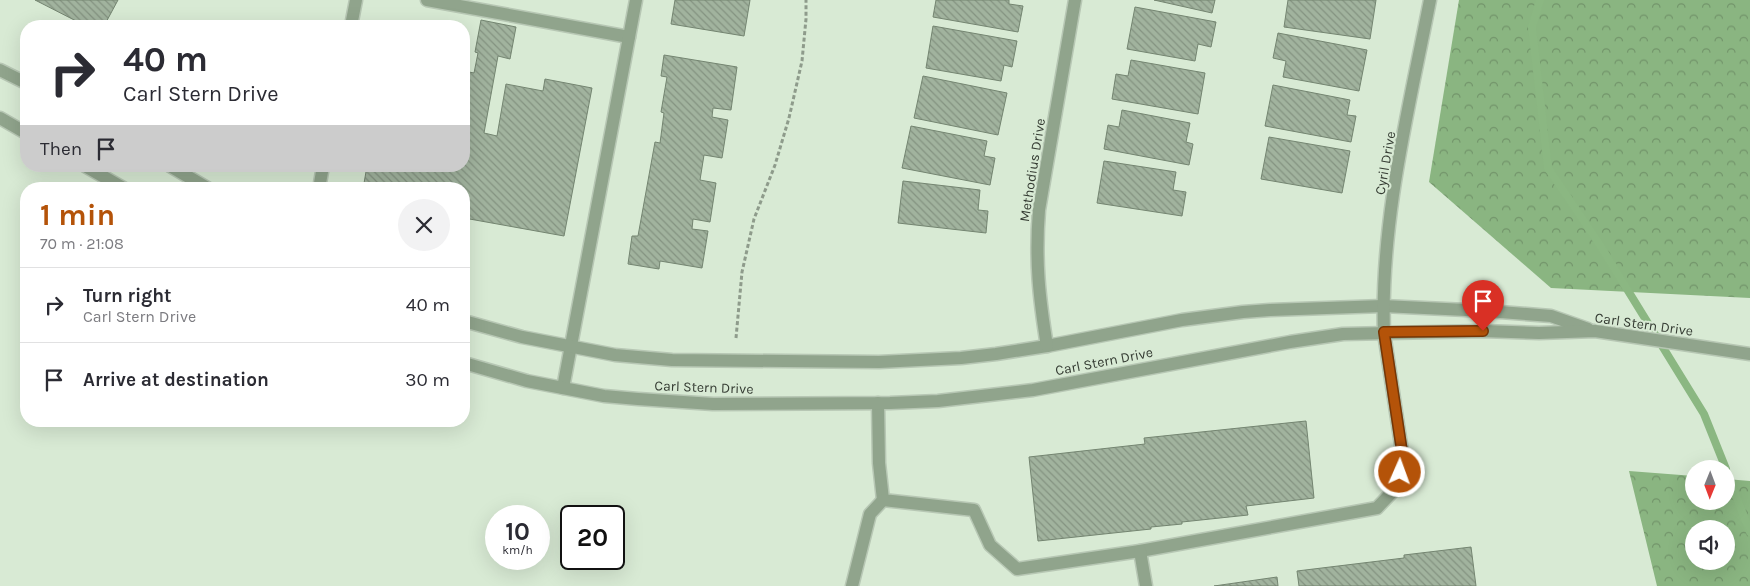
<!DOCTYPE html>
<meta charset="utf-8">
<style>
:root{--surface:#fff;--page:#f2f2f3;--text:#2b2b33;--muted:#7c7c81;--line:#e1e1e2;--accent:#b45309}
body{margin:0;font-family:Karla,sans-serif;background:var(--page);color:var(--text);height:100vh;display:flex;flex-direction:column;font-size:19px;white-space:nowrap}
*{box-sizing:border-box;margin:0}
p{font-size:16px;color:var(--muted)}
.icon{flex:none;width:28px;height:28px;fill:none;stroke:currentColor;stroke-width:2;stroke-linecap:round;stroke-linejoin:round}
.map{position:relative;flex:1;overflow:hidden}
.drawer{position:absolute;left:20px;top:182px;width:450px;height:245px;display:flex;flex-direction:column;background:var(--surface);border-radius:20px;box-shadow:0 5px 20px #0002}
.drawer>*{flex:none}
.top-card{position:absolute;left:20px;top:20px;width:450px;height:152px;border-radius:20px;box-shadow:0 5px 20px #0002;background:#fff;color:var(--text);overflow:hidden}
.needle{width:32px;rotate:181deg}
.controls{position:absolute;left:1685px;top:460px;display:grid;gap:10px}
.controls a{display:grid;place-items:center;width:50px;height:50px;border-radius:50%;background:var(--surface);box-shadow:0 5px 20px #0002;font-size:25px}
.speed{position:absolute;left:485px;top:505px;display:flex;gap:10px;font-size:25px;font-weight:700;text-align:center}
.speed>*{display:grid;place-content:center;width:65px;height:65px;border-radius:50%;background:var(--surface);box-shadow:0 5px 20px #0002;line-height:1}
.speed small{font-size:12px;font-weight:400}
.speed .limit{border:2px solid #111;border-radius:8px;background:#fff;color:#111}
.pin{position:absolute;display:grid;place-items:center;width:42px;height:42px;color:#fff;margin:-51px -21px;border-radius:50% 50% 50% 0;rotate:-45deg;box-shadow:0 0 5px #0007}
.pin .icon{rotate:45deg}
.me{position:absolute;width:55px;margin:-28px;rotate:2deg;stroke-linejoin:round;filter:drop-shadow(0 0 4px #0008)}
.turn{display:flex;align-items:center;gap:18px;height:105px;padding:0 20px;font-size:22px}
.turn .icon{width:65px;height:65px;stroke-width:2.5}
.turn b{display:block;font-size:35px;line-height:42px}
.then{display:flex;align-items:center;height:48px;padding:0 20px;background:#0003;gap:10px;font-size:19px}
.round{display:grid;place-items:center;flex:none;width:52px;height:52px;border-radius:26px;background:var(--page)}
.head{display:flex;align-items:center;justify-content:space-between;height:85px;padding:0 20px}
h1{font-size:30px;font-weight:700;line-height:38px;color:var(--accent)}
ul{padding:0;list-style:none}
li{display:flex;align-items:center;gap:15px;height:75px;padding:0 20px;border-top:1px solid var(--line)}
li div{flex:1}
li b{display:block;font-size:19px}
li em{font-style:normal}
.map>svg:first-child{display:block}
.forest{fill:url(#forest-crowns);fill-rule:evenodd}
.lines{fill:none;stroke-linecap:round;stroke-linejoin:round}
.stream{stroke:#8bb782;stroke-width:8}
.building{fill:url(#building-back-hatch);stroke:#748571}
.service-casing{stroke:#b7c7b4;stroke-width:15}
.minor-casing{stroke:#b7c7b4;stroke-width:15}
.path{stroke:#8e9b8b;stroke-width:3;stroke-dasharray:4 2.5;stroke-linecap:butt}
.service{stroke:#90a48c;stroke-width:12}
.minor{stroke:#90a48c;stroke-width:12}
.route-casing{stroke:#753606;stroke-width:12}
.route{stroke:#b45309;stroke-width:9}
.labels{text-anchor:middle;stroke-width:4;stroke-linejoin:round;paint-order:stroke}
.street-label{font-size:14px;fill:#343b32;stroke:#d8ead4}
</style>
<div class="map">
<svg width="1750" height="586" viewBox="0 0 1750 586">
<defs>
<pattern id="forest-crowns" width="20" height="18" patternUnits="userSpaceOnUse" patternTransform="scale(1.25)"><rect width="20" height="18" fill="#8ab581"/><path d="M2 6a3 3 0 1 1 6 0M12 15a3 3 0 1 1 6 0" fill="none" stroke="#72946a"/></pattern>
<pattern id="building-back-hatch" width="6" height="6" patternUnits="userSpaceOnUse" patternTransform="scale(1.25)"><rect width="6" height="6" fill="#a1b39e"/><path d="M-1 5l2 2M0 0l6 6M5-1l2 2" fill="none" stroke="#849381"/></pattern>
</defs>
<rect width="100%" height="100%" fill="#d8ead4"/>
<g class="forest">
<path d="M1459,0H1750V298L1551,288L1429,182Z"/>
<path d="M1629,471L1694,476V501H1726V479L1750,481V586H1657ZM1694,529H1726V561H1694Z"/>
</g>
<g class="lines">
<g class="stream">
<path d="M1540,0L1532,27L1548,168L1598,242L1704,414L1726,469"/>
<path d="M1726,471L1750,532"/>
</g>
</g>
<g class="building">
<path d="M35,0H118L104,26H86Z"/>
<path d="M675,0H750L744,36L671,24Z"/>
<path d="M936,0H1009V4L1023,6L1018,32L933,17Z"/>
<path d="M1154,0H1215L1212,13Z"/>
<path d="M1288,0H1376L1370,39L1284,27Z"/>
<path d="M1135,7L1216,22L1211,47L1198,44L1195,61L1127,49Z"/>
<path d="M481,20L516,27L510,59L498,56L484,133L497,136L506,84L543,91L545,79L592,88L564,236L464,218V189H363L367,166H464V71L474,73L478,53L475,52Z"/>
<path d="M933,26L1017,41L1012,67L1004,65L1001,81L926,68Z"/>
<path d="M1278,33L1367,50L1359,91L1283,77L1286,61L1273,58Z"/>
<path d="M664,55L737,67L731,110L713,108L712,117L728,120L722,158L704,155L700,180L716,183L710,222L693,219L692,229L708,231L702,268L660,261L659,269L628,264L632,236H638L655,142L660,143L664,113L661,112L667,77L661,76Z"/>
<path d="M1131,60L1205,73L1198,114L1112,99L1116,74L1128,76Z"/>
<path d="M923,76L1007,93L998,135L914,118Z"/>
<path d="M1273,85L1350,100L1347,115L1356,116L1351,142L1265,126Z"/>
<path d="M1122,110L1190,123L1186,142L1193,144L1189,165L1104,149L1108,125L1119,127Z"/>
<path d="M911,126L987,141L984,156L995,158L990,185L902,168Z"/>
<path d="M1269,137L1350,151L1342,193L1261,179Z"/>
<path d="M1104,161L1176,172L1173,190L1186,192L1182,216L1097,203Z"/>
<path d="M903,181L980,190L978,210L988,211L986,233L898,223Z"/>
<path d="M1306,421L1314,498L1246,506L1248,515L1182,522V524L1151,527V529L1038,541L1029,457L1145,444L1144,438Z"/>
<path d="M1471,547L1476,586H1299L1297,571L1404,558V555Z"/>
<path d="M1277,577L1278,586H1214Z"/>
</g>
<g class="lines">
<defs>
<g id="service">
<path d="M427,0L629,37"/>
<path d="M351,26L356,0"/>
<path d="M319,189L323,166"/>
<path d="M563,388L636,0"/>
<path d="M878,403L879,463L883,500L974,510L990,545L1017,569L1140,551L1377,508L1398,486L1403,458L1384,333"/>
<path d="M1140,551L1146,586"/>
<path d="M852,586L870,514L883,500"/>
</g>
<g id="minor">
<path d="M0,70L26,83"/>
<path d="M0,118L26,133"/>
<path d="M85,166L125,189"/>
<path d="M170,166L209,189"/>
<path d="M464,321L522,337L615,355L672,360L879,362L961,358L996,354L1047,346L1182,320L1243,312L1270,310L1383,306L1487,311L1551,316L1588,329"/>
<path d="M1384,333C1380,222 1409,108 1430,0"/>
<path d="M1047,346C1039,297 1035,260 1039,210L1075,0"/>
<path d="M464,363L527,381L604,396L638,399L713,404L890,403L938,401L1033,390L1290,342L1343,334L1483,331L1539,333L1595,331L1750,354"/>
</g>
</defs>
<use href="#service" class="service-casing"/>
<use href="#minor" class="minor-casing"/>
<path class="path" d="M736,338L742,272L754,219L775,165L789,118L802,61L806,19V0"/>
<use href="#service" class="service"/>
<use href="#minor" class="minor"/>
</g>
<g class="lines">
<defs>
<path id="route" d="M1400,472L1403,458L1384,332L1483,331"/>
</defs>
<use href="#route" class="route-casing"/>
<use href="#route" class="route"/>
</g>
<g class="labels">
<g class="street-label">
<text transform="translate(1385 163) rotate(-80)" y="5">Cyril Drive</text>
<text transform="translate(1032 170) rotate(-81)" y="5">Methodius Drive</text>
<text transform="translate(1644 324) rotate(8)" y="5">Carl Stern Drive</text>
<text transform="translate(1104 361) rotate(-11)" y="5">Carl Stern Drive</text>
<text transform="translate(704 387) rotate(2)" y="5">Carl Stern Drive</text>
</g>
</g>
</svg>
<div class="controls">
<a><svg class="needle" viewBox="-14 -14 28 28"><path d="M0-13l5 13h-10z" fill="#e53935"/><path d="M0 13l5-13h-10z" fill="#7c7c81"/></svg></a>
<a><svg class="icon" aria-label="sound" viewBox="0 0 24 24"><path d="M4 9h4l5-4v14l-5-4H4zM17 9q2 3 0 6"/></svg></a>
</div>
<div class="speed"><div>10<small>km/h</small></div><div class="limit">20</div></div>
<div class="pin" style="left:1483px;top:331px;background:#d93025"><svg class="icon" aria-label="arrive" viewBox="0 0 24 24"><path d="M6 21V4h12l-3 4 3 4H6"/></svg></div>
<svg class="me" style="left:1400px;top:472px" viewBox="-20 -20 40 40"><circle r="17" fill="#b45309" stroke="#fff" stroke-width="3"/><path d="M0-11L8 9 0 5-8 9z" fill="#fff"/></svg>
<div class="top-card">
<div class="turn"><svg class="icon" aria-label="right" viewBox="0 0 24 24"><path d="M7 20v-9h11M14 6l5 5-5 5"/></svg><div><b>40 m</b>Carl Stern Drive</div></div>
<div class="then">Then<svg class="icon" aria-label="arrive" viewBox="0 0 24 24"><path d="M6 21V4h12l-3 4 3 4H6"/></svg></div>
</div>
<section class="drawer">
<div class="head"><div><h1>1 min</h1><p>70 m · 21:08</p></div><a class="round"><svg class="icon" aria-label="close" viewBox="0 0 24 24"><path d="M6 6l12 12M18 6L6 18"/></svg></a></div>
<ul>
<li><svg class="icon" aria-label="right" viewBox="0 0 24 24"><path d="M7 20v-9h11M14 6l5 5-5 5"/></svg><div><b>Turn right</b><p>Carl Stern Drive</p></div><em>40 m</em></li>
<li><svg class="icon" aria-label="arrive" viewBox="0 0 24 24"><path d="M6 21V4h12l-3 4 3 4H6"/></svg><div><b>Arrive at destination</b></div><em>30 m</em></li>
</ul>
</section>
</div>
